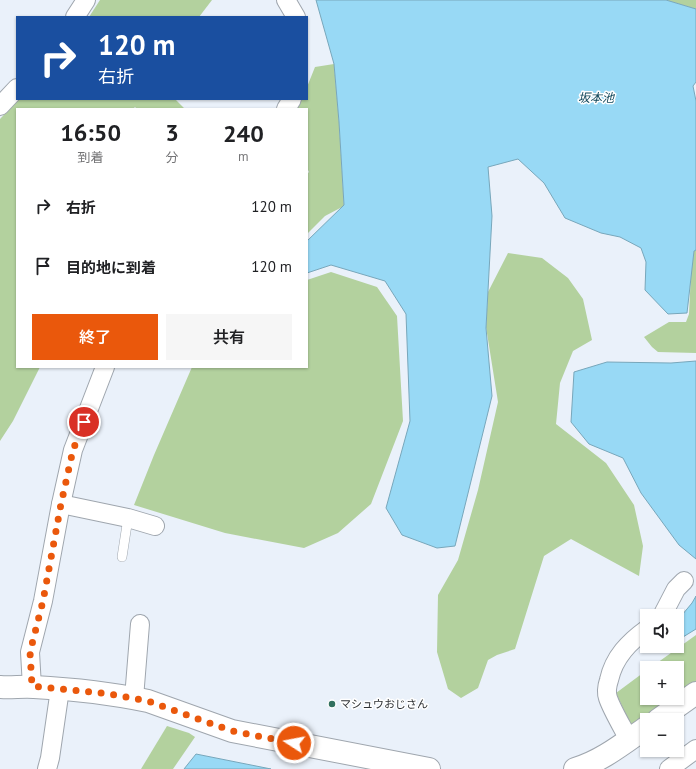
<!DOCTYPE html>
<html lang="ja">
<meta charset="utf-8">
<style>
:root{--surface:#fff;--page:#f6f6f6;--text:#202124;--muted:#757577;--accent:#ea580c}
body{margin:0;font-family:"PT Sans","Noto Sans JP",sans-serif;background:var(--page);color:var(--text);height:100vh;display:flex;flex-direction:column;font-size:15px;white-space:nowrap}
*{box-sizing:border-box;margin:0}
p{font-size:13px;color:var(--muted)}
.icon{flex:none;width:22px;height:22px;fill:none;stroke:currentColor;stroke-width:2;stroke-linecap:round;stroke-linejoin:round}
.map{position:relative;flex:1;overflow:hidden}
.details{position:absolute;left:16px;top:108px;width:292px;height:260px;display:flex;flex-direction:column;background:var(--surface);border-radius:0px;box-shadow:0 1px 3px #0004}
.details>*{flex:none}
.top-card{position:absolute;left:16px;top:16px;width:292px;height:84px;border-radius:0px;box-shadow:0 1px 3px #0004;background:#1a4fa0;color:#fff;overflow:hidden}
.fabs{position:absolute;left:640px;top:609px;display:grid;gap:8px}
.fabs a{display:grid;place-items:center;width:44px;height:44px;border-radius:0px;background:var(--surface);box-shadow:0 1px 3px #0004;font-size:20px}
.pin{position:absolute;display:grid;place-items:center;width:34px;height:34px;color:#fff;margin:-17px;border:2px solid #fff;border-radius:50%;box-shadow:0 1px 4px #0007}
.me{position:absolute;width:44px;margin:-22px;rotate:281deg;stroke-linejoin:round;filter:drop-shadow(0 0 3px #0008)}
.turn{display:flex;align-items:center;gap:14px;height:84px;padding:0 16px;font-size:18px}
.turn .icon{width:52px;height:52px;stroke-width:2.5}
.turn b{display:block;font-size:28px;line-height:34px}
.eta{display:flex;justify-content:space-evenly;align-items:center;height:68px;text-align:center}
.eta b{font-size:24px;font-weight:600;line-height:28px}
.button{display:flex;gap:8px;margin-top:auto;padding:8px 16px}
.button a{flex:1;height:46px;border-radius:0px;background:var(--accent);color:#fff;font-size:16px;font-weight:600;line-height:46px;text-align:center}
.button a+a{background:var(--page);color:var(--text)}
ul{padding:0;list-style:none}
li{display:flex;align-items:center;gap:12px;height:60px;padding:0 16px}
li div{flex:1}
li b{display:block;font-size:15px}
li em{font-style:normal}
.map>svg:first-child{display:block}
.green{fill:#b3d19e}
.water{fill:#98d9f5;stroke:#78a7bb}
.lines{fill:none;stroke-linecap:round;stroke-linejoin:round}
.lane-casing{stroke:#9fa6ae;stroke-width:10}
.street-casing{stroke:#9fa6ae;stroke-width:20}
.secondary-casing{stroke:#9fa6ae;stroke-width:24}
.lane{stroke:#fff;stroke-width:9}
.street{stroke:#fff;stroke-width:18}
.secondary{stroke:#fff;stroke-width:22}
.route{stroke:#ea580c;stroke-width:7;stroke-dasharray:0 12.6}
.poi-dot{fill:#31705e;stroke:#fff;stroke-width:1.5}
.labels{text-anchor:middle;stroke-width:3;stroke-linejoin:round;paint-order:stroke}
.poi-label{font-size:11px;fill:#2f3235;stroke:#fff;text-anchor:start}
.water-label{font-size:12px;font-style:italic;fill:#11475a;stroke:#fff}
</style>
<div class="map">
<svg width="696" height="769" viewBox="0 0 696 769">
<rect width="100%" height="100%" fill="#eaf1fa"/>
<g class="green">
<path d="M100,0H212L199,17H89Z"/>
<path d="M666,0H696V9Z"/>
<path d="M334,64L339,122L344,206L325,216L307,234V174L309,172L307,168V109H296L302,99H307V87L315,67Z"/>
<path d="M19,99H175L185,109H137L135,107L133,109H17V367H40L13,421L0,441V119Z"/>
<path d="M696,250V353L658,352L652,347L644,337L669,322H686L689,314L691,273L694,251Z"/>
<path d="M508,253L542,258L568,278L583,299L592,340L573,351L560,383L556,424L606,463L634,505L643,546L639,576L571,539L544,556L515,649L497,655L488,660L478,688L461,698L448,689L437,652L438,595L458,560L478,490L498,402L486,327L488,292Z"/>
<path d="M331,272L377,287L397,316L403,421L371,504L338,533L304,548L225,533L134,505L154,455L192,367H307V280Z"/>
<path d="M696,635V682L677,696V668H650Z"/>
<path d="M647,670V698H675L633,730L616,693Z"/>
<path d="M167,726L189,733L195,737L173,769H141Z"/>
</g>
<g class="water">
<path d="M316,0H666L696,9V82L693,86L696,101V250L694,251L687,313L668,314L645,290L646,262L641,248L620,237L601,233L565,218L544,183L518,159L488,167L492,216L486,328L492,396L455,546L437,548L402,535L386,508L410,421L406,314L385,281L331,265L307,273V241L344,205L339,122L334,64Z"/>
<path d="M696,361V559L679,545L641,493L623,458L589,444L571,422L574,372L607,362L671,363Z"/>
<path d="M696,596V629L683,637L677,629V621L692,603Z"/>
<path d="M196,754L271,769H184Z"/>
</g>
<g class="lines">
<defs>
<path id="lane" d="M122,557L128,518"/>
<g id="street">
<path d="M286,0L296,17"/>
<path d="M75,17L86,0"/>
<path d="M0,106L17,88"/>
<path d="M286,109L292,99"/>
<path d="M61,504L128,518L155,526"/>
<path d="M662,616L676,589L684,581"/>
<path d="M32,687L30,652L43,601L61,504L73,450L105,367"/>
<path d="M134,698L140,624"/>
<path d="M629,740C623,728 612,710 608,698C606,692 607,686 609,680C614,657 629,642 647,629"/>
<path d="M47,769L50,758L60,689"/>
<path d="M669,769L696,749"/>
</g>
<g id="secondary">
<path d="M0,687C11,688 23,686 34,687C72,689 110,693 148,701L232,731L429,769"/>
<path d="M658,720L696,693"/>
<path d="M575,769C602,761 624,743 647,727"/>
</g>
</defs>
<use href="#lane" class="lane-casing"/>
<use href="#street" class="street-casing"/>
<use href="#secondary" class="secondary-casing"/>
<use href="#lane" class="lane"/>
<use href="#street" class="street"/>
<use href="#secondary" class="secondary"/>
</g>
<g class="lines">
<path class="route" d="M84,422L73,450L61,504L43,601L30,652L32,686L110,694L148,701L232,731L294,743"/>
</g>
<circle class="poi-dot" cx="332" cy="704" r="4"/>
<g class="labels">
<g class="poi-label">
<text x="340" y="708">マシュウおじさん</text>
</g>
<g class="water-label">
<text x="596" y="102">坂本池</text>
</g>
</g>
</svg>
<div class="fabs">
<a><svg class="icon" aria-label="sound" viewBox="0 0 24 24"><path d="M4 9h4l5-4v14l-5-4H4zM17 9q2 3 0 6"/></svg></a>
<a>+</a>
<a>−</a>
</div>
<div class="pin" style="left:84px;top:422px;background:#d93025"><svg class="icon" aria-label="arrive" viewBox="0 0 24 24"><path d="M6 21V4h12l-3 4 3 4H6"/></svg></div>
<svg class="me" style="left:294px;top:743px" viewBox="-20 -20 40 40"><circle r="17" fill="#ea580c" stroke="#fff" stroke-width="3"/><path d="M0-11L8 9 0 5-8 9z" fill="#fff"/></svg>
<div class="top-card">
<div class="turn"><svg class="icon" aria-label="right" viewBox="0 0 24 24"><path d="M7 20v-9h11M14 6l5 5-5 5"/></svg><div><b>120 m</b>右折</div></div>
</div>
<section class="details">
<div class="eta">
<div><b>16:50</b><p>到着</p></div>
<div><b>3</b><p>分</p></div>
<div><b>240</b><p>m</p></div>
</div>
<ul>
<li><svg class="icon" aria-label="right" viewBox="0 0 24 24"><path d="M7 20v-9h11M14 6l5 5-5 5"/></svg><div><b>右折</b></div><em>120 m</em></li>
<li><svg class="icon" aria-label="arrive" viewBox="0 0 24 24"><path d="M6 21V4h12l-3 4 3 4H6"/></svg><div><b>目的地に到着</b></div><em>120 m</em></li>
</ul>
<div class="button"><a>終了</a><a>共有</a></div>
</section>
</div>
